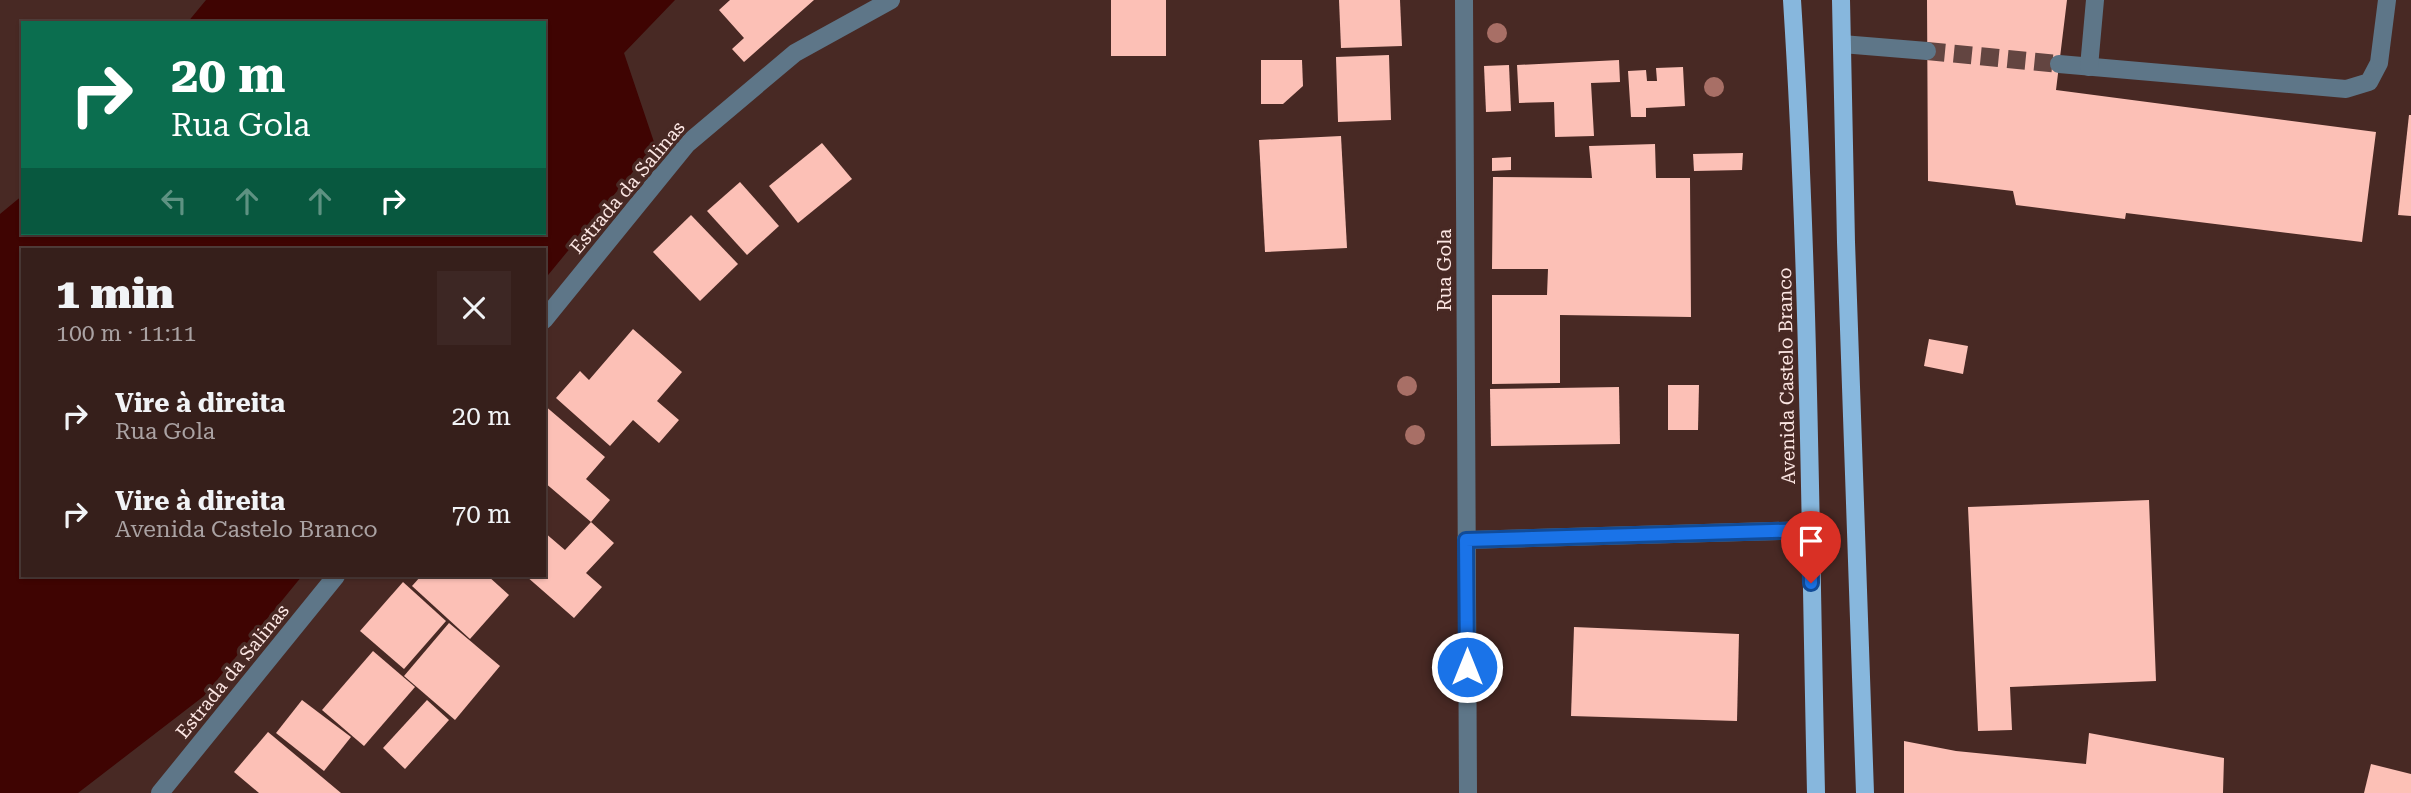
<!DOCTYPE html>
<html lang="pt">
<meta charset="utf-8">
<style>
:root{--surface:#361f1b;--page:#3d2724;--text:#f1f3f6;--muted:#aaa2a3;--line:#503d3a}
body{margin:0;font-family:"Roboto Serif",serif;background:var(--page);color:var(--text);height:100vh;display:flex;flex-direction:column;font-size:26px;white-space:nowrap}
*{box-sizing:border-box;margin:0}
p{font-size:23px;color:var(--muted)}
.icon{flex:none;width:38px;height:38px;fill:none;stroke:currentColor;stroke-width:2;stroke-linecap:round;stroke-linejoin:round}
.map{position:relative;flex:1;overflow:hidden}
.sheet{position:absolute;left:21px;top:248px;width:525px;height:329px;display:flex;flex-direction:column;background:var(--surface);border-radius:0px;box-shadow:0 2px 5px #0004,0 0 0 2px var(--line)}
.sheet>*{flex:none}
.top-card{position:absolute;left:21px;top:21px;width:525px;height:214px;border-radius:0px;box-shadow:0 2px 5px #0004,0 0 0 2px var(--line);background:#0b6e4f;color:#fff;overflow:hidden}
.pin{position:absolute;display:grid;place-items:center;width:60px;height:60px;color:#fff;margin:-72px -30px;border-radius:50% 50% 50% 0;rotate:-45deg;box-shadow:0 0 7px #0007}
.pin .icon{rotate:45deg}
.me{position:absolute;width:77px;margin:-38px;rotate:0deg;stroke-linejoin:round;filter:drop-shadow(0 0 5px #0008)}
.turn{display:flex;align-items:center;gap:24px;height:147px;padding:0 35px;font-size:32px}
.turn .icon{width:91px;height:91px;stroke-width:2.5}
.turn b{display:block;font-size:49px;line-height:60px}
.lanes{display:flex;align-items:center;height:66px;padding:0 35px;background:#0003;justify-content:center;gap:35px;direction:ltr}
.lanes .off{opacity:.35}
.round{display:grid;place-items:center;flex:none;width:74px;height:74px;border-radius:0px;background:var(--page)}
.summary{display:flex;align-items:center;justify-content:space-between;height:119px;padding:0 35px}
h1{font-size:42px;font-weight:800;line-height:52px}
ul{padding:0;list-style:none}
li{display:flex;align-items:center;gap:21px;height:98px;padding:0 35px}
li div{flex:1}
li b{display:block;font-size:26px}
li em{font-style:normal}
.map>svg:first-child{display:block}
.water{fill:#3f0402}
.building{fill:#fcc0b6}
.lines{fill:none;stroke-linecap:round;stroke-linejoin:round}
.minor-tunnel{stroke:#634541;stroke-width:18;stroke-dasharray:18 9;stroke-linecap:butt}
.minor{stroke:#5e7688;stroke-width:18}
.major{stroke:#87b7dd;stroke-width:18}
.tree{fill:#a86f66}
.route-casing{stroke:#114b97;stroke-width:18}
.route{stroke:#1a73e8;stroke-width:12}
.labels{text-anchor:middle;stroke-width:7;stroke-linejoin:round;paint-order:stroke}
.street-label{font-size:19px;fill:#fce6e3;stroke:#482924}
</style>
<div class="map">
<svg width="2411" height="793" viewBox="0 0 2411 793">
<rect width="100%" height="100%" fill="#482924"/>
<path class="water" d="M206,0H675L624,53L655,145L544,280V250H23V576H302L204,696L78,793H0V214L23,195V233H544V23H187Z"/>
<g class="building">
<path d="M730,0H814L744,62L732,49L744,38L719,10Z"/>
<rect x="1111" y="0" width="55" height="56"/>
<path d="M1339,0H1400L1402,46L1341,48Z"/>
<path d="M1927,0H2067L2056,90L2376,132L2362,242L2126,213L2125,219L2016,205L2013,191L1928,181Z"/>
<path d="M1389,55L1391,120L1338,122L1336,57Z"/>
<path d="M1261,60H1302L1303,86L1283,104H1261Z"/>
<path d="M1619,60L1620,82L1591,83L1594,136L1555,137L1554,102L1519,103L1517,65Z"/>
<path d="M1509,65L1511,111L1486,112L1484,66Z"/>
<path d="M1683,67L1685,106L1646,108V117H1631L1628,71L1646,70L1647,81H1657L1656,68Z"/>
<path d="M2409,115H2411V216L2398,215Z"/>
<path d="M1341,136L1347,248L1265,252L1259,140Z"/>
<path d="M822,143L852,179L798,223L769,186Z"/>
<path d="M1655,144L1656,178H1690L1691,317L1560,315V383L1492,384V295H1547L1548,269H1492L1493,177L1592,178L1589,146Z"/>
<path d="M1743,153L1742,170L1694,171L1693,154Z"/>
<path d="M1511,157V170L1492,171V158Z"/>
<path d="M740,182L779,226L747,255L707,211Z"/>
<path d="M691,215L738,264L700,301L653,252Z"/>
<path d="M633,329L682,372L657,401L679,420L659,443L633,420L610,446L556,398L580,371L589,380Z"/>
<path d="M1929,339L1968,346L1963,374L1924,366Z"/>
<path d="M1668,385H1699L1698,430H1668Z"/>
<path d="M1619,387L1620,444L1491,446L1490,389Z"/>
<path d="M544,405L605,457L586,479L610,500L591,522L544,482Z"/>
<path d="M2149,500L2156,681L2010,687L2012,730L1978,731L1968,507Z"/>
<path d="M591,522L614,543L586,573L602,587L574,618L526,576H544V532L565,550Z"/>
<path d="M421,576H488L509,595L470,639L412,586Z"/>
<path d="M403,582L446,621L404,669L360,631Z"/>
<path d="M449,623L500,666L455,720L404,676Z"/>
<path d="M1574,627L1739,634L1737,721L1571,716Z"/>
<path d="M373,651L415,687L364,746L322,710Z"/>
<path d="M302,700L351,737L324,771L276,733Z"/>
<path d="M427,700L449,720L405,769L383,748Z"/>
<path d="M268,732L341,793H259L234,772Z"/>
<path d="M2089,733L2224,758L2223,793H1904V741L1956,751L2086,764Z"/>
<path d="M2371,764L2411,774V793H2364Z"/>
</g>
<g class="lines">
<path class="minor-tunnel" d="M1927,51L2059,64"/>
<g class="minor">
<path d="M1464,0L1468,793"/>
<path d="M1842,44L1927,51"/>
<path d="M2059,64L2346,89L2369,82L2379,63L2387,0"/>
<path d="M2089,67L2095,0"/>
<path d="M544,320L687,144L795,53L891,0"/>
<path d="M1466,540L1810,530"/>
<path d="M160,793L336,576"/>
</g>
<g class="major">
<path d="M1792,0C1809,264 1810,529 1816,793"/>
<path d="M1841,0L1846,242L1865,793"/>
</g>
</g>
<g class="tree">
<circle cx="1497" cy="33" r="10"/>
<circle cx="1714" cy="87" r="10"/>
<circle cx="1407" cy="386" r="10"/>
<circle cx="1415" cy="435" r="10"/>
</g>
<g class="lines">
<defs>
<path id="route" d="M1467,667L1466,540L1810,530L1811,583"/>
</defs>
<use href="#route" class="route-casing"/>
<use href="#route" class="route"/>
</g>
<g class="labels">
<g class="street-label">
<text transform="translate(627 187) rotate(-50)" y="7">Estrada da Salinas</text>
<text transform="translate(1444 270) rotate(-90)" y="7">Rua Gola</text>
<text transform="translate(1786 376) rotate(-91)" y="7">Avenida Castelo Branco</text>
<text transform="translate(232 671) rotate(-51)" y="7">Estrada da Salinas</text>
</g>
</g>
</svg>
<div class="pin" style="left:1811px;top:583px;background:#d93025"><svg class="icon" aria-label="arrive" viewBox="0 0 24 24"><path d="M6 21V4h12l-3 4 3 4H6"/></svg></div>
<svg class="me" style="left:1467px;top:667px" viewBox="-20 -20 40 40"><circle r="17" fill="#1a73e8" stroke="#fff" stroke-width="3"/><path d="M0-11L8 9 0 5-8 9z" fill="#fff"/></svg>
<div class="top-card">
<div class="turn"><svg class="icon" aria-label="right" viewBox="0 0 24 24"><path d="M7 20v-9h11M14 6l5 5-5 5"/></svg><div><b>20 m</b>Rua Gola</div></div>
<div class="lanes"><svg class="icon off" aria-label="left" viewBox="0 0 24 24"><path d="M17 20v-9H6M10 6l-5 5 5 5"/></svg><svg class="icon off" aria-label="ahead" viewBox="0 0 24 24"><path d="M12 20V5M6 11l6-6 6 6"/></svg><svg class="icon off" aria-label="ahead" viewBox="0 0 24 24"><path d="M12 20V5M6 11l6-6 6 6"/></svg><svg class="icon" aria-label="right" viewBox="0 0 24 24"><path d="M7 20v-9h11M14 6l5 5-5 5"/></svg></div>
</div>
<section class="sheet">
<div class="summary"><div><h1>1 min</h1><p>100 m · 11:11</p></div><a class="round"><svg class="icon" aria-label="close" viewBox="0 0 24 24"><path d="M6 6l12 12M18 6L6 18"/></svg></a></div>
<ul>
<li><svg class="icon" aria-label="right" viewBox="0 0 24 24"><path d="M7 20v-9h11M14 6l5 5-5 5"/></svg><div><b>Vire à direita</b><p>Rua Gola</p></div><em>20 m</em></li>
<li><svg class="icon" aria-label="right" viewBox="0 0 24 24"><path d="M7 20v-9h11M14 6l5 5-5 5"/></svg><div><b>Vire à direita</b><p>Avenida Castelo Branco</p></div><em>70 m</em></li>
</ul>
</section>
</div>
